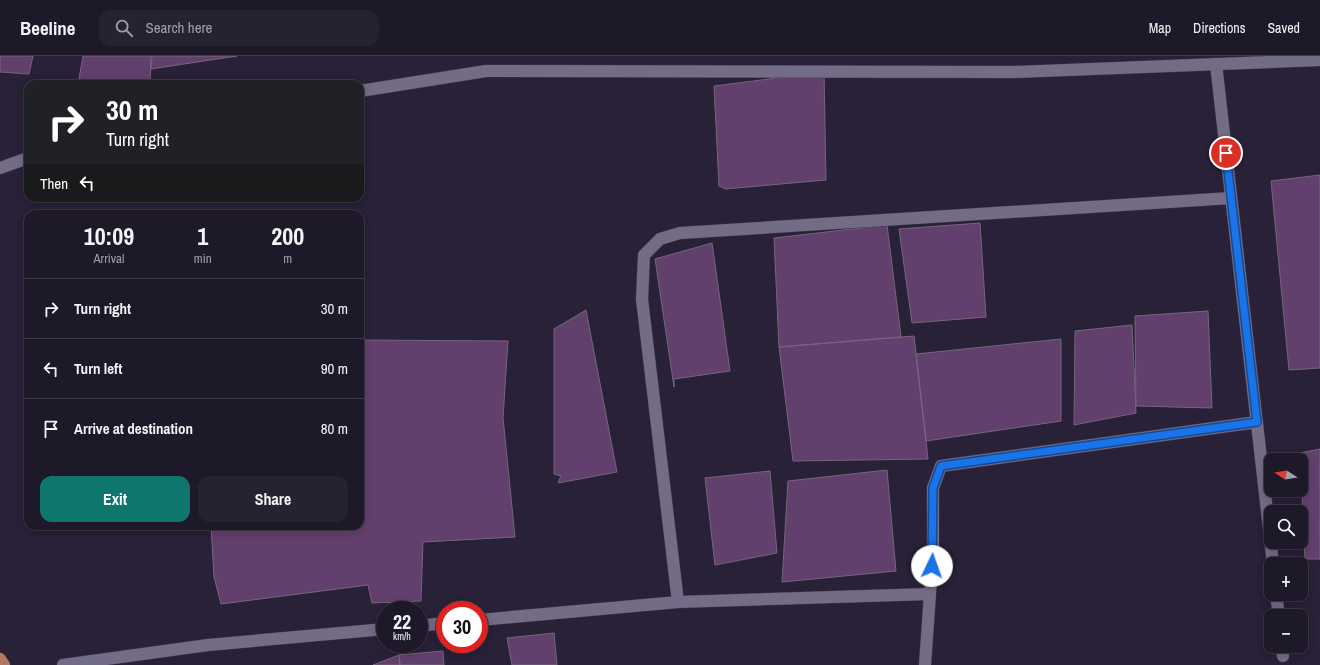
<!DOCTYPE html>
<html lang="en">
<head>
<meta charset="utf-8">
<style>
	body { margin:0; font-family:"Archivo Narrow",sans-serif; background:#262231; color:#f1f3f6; height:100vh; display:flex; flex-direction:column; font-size:15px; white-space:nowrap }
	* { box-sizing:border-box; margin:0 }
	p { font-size:13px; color:#a1a0a8 }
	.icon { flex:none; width:22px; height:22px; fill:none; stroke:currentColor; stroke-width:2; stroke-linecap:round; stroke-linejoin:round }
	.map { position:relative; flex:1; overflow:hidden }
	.side { position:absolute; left:24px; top:154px; width:340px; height:320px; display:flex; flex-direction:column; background:#1e1929; border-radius:12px; box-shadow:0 2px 10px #0003,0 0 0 1px #3c3846 }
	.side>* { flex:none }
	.banner { position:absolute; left:24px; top:24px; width:340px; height:122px; border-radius:12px; box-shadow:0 2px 10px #0003,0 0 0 1px #3c3846; background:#202124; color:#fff; overflow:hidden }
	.needle { width:26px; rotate:282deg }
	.buttons { position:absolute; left:1264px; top:397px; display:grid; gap:8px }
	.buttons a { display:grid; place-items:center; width:44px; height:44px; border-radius:8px; background:#1e1929; box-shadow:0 2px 10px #0003,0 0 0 1px #3c3846; font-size:20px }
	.speed { position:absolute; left:376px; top:545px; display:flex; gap:8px; font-size:20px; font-weight:700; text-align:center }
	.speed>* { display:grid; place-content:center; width:52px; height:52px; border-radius:50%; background:#1e1929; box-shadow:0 2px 10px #0003,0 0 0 1px #3c3846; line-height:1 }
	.speed small { font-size:10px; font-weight:400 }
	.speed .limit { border:6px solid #d22; background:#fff; color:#111 }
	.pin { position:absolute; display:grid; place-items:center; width:34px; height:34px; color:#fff; margin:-17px; border:2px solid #fff; border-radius:50%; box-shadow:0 1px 4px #0007 }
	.me { position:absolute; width:44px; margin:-22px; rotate:3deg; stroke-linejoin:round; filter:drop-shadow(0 0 3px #0008) }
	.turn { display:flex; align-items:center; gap:14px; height:84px; padding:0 16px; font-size:18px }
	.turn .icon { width:52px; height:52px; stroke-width:2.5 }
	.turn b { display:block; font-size:28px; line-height:34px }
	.then { display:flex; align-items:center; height:38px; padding:0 16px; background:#0003; gap:8px; font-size:15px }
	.eta { display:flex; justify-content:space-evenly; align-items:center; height:68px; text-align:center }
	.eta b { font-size:24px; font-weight:800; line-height:28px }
	.action { display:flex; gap:8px; margin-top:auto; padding:8px 16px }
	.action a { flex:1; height:46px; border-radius:12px; background:#0f766e; color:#fff; font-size:16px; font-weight:800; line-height:46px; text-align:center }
	.action a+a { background:#262231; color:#f1f3f6 }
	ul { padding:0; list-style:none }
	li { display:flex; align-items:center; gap:12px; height:60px; padding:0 16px; border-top:1px solid #3c3846 }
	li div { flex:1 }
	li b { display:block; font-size:15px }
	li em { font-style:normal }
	header { display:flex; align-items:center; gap:24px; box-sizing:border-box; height:56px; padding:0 20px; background:#1e1929; border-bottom:1px solid #3c3846 }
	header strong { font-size:19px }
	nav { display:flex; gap:22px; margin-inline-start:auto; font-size:14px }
	.search { width:280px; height:36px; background:#262231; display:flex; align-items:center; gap:10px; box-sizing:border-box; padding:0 14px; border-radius:12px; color:#a1a0a8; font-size:15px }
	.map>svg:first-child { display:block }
	.building { fill:#62406d; stroke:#76667c }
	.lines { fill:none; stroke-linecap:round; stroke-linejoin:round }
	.minor-casing { stroke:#413b4e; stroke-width:13 }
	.primary-casing { stroke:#413b4e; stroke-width:13 }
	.minor { stroke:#736c86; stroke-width:12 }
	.primary { stroke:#b47862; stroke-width:12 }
	.route-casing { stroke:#114b97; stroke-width:10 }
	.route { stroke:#1a73e8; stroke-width:7 }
</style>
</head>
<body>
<header>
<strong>Beeline</strong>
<div class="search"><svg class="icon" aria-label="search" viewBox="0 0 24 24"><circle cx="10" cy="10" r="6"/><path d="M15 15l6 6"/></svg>Search here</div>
<nav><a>Map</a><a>Directions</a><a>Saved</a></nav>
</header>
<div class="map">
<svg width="1320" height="609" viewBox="0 0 1320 609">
	<rect width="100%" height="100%" fill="#282137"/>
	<path class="building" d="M0,0H33L29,18L0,16Z
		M83,0H151L150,28H78Z
		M152,0H237L151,13Z
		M824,16L826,124L725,133L719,130L714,30Z
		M1320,119V312L1289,314L1271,125Z
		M980,167L986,261L912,267L899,173Z
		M887,169L901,281L779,291L774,182Z
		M712,187L730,315L674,323V331L655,203Z
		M586,254L617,416L558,427L561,420L554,418V273Z
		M1208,255L1212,352L1136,350L1135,260Z
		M1132,269L1136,357L1074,369L1075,275Z
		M914,280L928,403L793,405L779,291Z
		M1061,283V365L926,385L916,298Z
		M360,284L508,285L503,362L515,481L423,486L421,545L372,547L368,529L221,548L214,521L211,470H360Z
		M1320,393V503H1305L1300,397Z
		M887,414L896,515L782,526L788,425Z
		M770,415L777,497L715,509L705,422Z
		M554,577L557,609H512L507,582Z
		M443,595L444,609H400L399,599Z
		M399,599L400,609H373Z"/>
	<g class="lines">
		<defs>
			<path id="minor" d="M1216,8L1273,508
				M360,35L486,15L1013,16L1320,4
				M0,112L28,102
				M1276,538L1279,560
				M678,546L642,243L644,199L660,183L680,177L1231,142
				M479,564L678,546L930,538
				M419,570L445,567
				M1282,590L1283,600
				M63,609L208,589L385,573
				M925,609L933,495V432L941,410L1257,366"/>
			<path id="primary" d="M0,603L4,609"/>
		</defs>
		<use href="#minor" class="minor-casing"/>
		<use href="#primary" class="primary-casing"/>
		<use href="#minor" class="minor"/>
		<use href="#primary" class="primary"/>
	</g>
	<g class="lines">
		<defs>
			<path id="route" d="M932,510L933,432L941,410L1257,366L1226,97"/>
		</defs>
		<use href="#route" class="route-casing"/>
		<use href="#route" class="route"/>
	</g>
</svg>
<div class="buttons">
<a><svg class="needle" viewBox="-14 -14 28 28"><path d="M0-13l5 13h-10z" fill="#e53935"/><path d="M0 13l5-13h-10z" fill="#a1a0a8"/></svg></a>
<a><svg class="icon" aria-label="search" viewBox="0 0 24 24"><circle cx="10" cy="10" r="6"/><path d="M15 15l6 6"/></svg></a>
<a>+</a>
<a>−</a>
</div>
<div class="speed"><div>22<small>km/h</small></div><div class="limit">30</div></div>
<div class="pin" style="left:1226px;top:97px;background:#d93025"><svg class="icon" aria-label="arrive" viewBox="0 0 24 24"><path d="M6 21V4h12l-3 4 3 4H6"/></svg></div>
<svg class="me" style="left:932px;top:510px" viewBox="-20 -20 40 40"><circle r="19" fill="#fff"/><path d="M0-13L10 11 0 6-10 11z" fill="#1a73e8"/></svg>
<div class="banner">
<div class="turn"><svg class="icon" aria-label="right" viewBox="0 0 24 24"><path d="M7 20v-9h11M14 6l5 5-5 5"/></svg><div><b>30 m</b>Turn right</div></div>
<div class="then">Then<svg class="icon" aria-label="left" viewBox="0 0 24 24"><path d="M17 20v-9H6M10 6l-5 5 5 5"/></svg></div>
</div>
<section class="side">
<div class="eta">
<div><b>10:09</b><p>Arrival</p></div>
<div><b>1</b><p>min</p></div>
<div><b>200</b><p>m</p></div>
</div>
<ul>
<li><svg class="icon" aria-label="right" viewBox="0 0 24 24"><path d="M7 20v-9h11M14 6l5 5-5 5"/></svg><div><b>Turn right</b></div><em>30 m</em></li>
<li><svg class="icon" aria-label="left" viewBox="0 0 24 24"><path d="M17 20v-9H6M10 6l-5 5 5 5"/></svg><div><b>Turn left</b></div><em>90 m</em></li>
<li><svg class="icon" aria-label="arrive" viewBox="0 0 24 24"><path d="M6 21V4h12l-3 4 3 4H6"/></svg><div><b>Arrive at destination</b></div><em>80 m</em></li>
</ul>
<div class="action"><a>Exit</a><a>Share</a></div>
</section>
</div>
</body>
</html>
